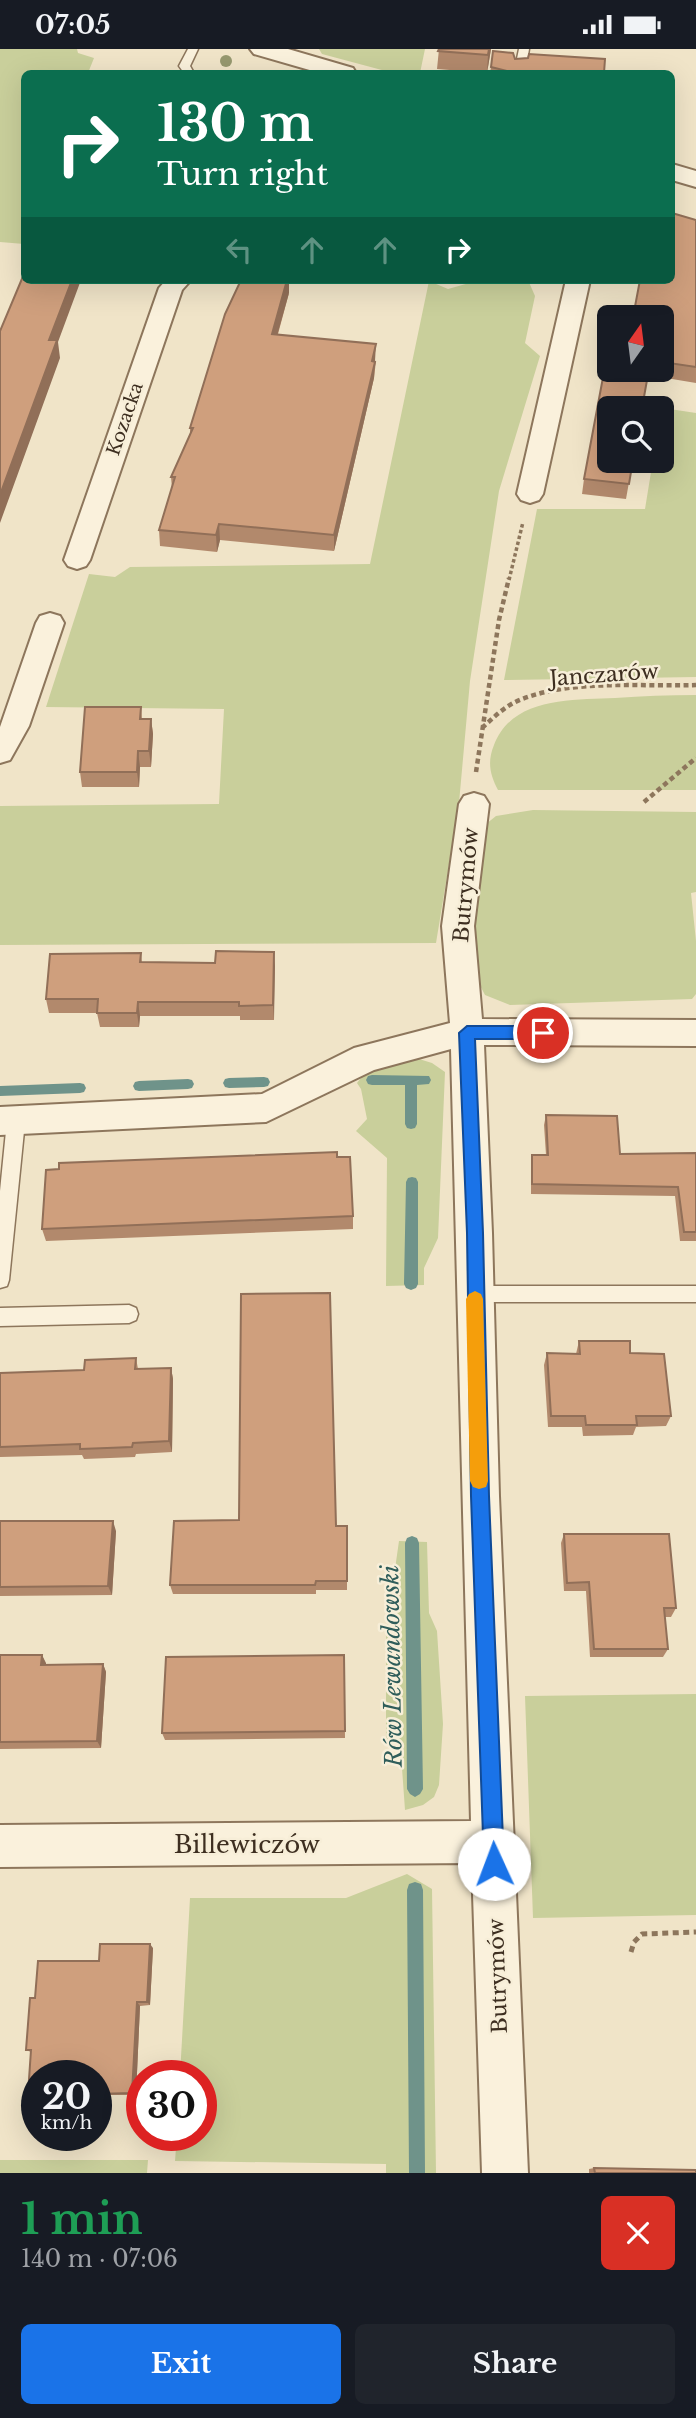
<!DOCTYPE html>
<html lang="en">
<head>
<meta charset="utf-8">
<style>
	body { margin:0; font-family:"Libre Baskerville",serif; background:#20242c; color:#f1f3f6; height:100vh; display:flex; flex-direction:column; font-size:26px; white-space:nowrap }
	* { box-sizing:border-box; margin:0 }
	p { font-size:23px; color:#9ea1a6 }
	.icon { flex:none; width:38px; height:38px; fill:none; stroke:currentColor; stroke-width:2; stroke-linecap:round; stroke-linejoin:round }
	.map { position:relative; height:2124px; overflow:hidden }
	.details { display:flex; flex-direction:column; background:#171b24; flex:1 }
	.details>* { flex:none }
	.banner { position:absolute; left:21px; top:21px; width:654px; height:214px; border-radius:10px; box-shadow:0 7px 28px #0002; background:#0b6e4f; color:#fff; overflow:hidden }
	.needle { width:46px; rotate:14deg }
	.fabs { position:absolute; left:597px; top:256px; display:grid; gap:14px }
	.fabs a { display:grid; place-items:center; width:77px; height:77px; border-radius:10px; background:#171b24; box-shadow:0 7px 28px #0002; font-size:35px }
	.speed { position:absolute; left:21px; top:2011px; display:flex; gap:14px; font-size:35px; font-weight:700; text-align:center }
	.speed>* { display:grid; place-content:center; width:91px; height:91px; border-radius:50%; background:#171b24; box-shadow:0 7px 28px #0002; line-height:1 }
	.speed small { font-size:18px; font-weight:400 }
	.speed .limit { border:10px solid #d22; background:#fff; color:#111 }
	.pin { position:absolute; display:grid; place-items:center; width:60px; height:60px; color:#fff; margin:-30px; border:4px solid #fff; border-radius:50%; box-shadow:0 2px 7px #0007 }
	.me { position:absolute; width:77px; margin:-38px; rotate:358deg; stroke-linejoin:round; filter:drop-shadow(0 0 5px #0008) }
	.turn { display:flex; align-items:center; gap:24px; height:147px; padding:0 21px; font-size:32px }
	.turn .icon { width:91px; height:91px; stroke-width:2.5 }
	.turn b { display:block; font-size:49px; line-height:60px }
	.lanes { display:flex; align-items:center; height:66px; padding:0 21px; background:#0003; justify-content:center; gap:35px; direction:ltr }
	.lanes .off { opacity:.35 }
	.round { display:grid; place-items:center; flex:none; width:74px; height:74px; border-radius:10px; background:#20242c }
	.summary { display:flex; align-items:center; justify-content:space-between; height:119px; padding:0 21px }
	h1 { font-size:42px; font-weight:700; line-height:52px; color:#1e9e55 }
	.button { display:flex; gap:14px; margin-top:auto; padding:14px 21px }
	.button a { flex:1; height:80px; border-radius:10px; background:#1a73e8; color:#fff; font-size:28px; font-weight:700; line-height:80px; text-align:center }
	.button a+a { background:#20242c; color:#f1f3f6 }
	.status { display:flex; justify-content:space-between; align-items:center; height:49px; padding:0 35px; background:#171b24; direction:ltr }
	.status svg { height:19px; fill:currentColor }
	.map>svg:first-child { display:block }
	.green { fill:#c9cf9b }
	.lines { fill:none; stroke-linecap:round; stroke-linejoin:round }
	.stream { fill:#6f938a; fill-rule:evenodd }
	.service-casing { stroke:#8d765c; stroke-width:3 }
	.minor-casing { stroke:#8d765c; stroke-width:4 }
	.tertiary-casing { stroke:#8d765c; stroke-width:4 }
	.path-far2 { stroke:#8d765c; stroke-width:3.5; stroke-dasharray:3.5 2.5; stroke-linecap:butt }
	.path-far1 { stroke:#8d765c; stroke-width:4.5; stroke-dasharray:5 3.5; stroke-linecap:butt }
	.path { stroke:#8d765c; stroke-width:5; stroke-dasharray:6 4.5; stroke-linecap:butt }
	.service { fill:#faf1dc; fill-rule:evenodd }
	.minor { fill:#faf1dc; fill-rule:evenodd }
	.tertiary { fill:#faf1dc; fill-rule:evenodd }
	.tree { fill:#96986f }
	.wall { fill:#b2896c }
	.shaded-wall { fill:#916f58 }
	.building { fill:#cf9f7d; stroke:#916f58; stroke-width:2 }
	.route { fill:#1a73e8; stroke:#114b97; stroke-width:2 }
	.slow { fill:#f59e0b }
	.labels { text-anchor:middle; dominant-baseline:central; stroke-width:5; stroke-linejoin:round; paint-order:stroke }
	.far-street-label { font-size:18px; fill:#3d2e20; stroke:#f7eed8 }
	.street-label { font-size:21px; fill:#3d2e20; stroke:#f7eed8 }
	.water-label { font-size:23px; font-style:italic; fill:#2f5d5a; stroke:#f7eed8 }
	.near-street-label { font-size:24px; fill:#3d2e20; stroke:#f7eed8 }
</style>
</head>
<body>
<div class="status"><b>07:05</b><svg viewBox="0 0 49 12"><path d="M0 12V9h3v3zM5 12V6h3v6zM10 12V3h3v9zM15 12V0h3v12zM26 1h20v11H26zM47 4h2v5h-2z"/></svg></div>
<div class="map">
<svg width="696" height="2124" viewBox="0 0 696 2124">
	<rect width="100%" height="100%" fill="#f0e4c8"/>
	<path class="green" d="M0,0H77L78,4L94,9L88,24H24V195L0,193Z
		M319,0H425L420,24H393L322,5Z
		M480,231H528L535,247L525,294L540,307L499,442L470,632L459,754L436,894L0,896V757L219,755L224,660L46,658L89,525L115,528L130,518L370,515L429,232L448,240Z
		M663,359L696,364V628L504,631L537,460H645L653,411H662Z
		M696,646V741H498C490,726 487,713 494,696C512,648 572,651 615,649C642,647 669,646 696,646Z
		M533,761L696,763V843L691,844L696,892V945L692,950L510,956L485,946L470,917L481,779L496,767Z
		M419,1010L432,1014L445,1023L438,1189L424,1219V1236L386,1237L387,1109L356,1082L367,1070L361,1040L357,1034C370,1016 398,1015 419,1010Z
		M399,1492L427,1493L429,1564L437,1582L443,1675L439,1736L434,1748L423,1756L405,1761L400,1691L386,1695V1583Z
		M696,1645V1866L533,1869L525,1647Z
		M407,1825L432,1840L436,2124H386V2115L175,2112L177,2086H201V2026H180L190,1849H346Z
		M0,2111H148L147,2124H0Z"/>
	<g class="lines">
		<path class="stream" d="M372,1026L429,1027L431,1031L429,1035L417,1036V1075L415,1079L411,1080L407,1079L405,1075V1036H372L368,1035L366,1031L368,1027Z
			M264,1028L268,1029L270,1033L268,1037L264,1038L229,1039L225,1038L223,1034L225,1030L229,1029Z
			M188,1030L192,1031L194,1035L192,1039L188,1040L139,1042L135,1041L133,1037L135,1033L139,1032Z
			M80,1034L84,1035L86,1039L84,1043L80,1044L0,1047V1037Z
			M412,1128L416,1129L418,1133V1235L416,1239L411,1241L406,1239L404,1235L406,1133L408,1129Z
			M412,1487L417,1489L419,1494L423,1740L420,1745L415,1748L410,1745L407,1740L405,1494L407,1489Z
			M415,1833L421,1835L423,1841L425,2124H409L407,1841L409,1835Z"/>
		<defs>
			<path id="service" d="M188,0H198L190,17L194,24H184L179,17Z
				M519,0H529L525,24H514Z
				M16,1065L22,1067L25,1072L9,1231L7,1237L0,1239V1142L7,1072L10,1067Z
				M475,1237H696V1253H475L468,1251L466,1245L468,1239Z
				M129,1256L136,1259L138,1265L136,1271L129,1274L0,1277V1259Z"/>
			<path id="minor" d="M166,231H191L182,241L90,511L86,517L77,520L68,517L64,511L159,239Z
				M566,231H590L543,445L539,451L530,454L521,451L517,445Z
				M50,564L60,567L64,574L29,677L10,711L0,714V678L36,574L40,567Z
				M474,744L484,747L489,755L474,877L482,970L696,971V997L484,996L492,1184L499,1447L528,2124H482L472,1814L0,1818V1776L471,1772L451,1000L374,1021L266,1073L0,1086V1058L262,1045L354,999L450,974L442,877L459,755L464,747Z"/>
			<path id="tertiary" d="M250,0H288L353,19L356,24H320L254,5Z
				M672,115L696,122V138L672,131Z"/>
		</defs>
		<use href="#service" class="service-casing"/>
		<use href="#minor" class="minor-casing"/>
		<use href="#tertiary" class="tertiary-casing"/>
		<path class="path-far2" d="M509,531L523,473"/>
		<path class="path-far1" d="M482,679C494,668 506,656 522,650C575,630 640,638 696,636
			M476,723L499,571L509,529
			M644,753L696,709"/>
		<path class="path" d="M631,1903L634,1893L642,1885L696,1883"/>
		<use href="#service" class="service"/>
		<use href="#minor" class="minor"/>
		<use href="#tertiary" class="tertiary"/>
	</g>
	<circle class="tree" cx="226" cy="12" r="6"/>
	<path class="wall" d="M439,0H491L487,24L437,20Z
		M515,10L604,24H490L491,18Z
		M696,171V334L648,326L626,450L582,445L584,430L609,320H662V268Z
		M289,244L278,285L376,312L374,329L334,502L220,491L217,503L160,497L159,481L172,439L171,428L190,385V379Z
		M141,658L142,670H151L153,685L151,718H140L139,738H82L80,723Z
		M274,903V971H240V967H140L139,978H100L97,964H49L46,950L141,904L142,913L215,914Z
		M546,1066L620,1105L696,1104V1192H680L675,1147L531,1145V1116L532,1106H546L544,1076Z
		M337,1108L353,1167V1180L46,1192L42,1180Z
		M579,1292L630,1304L671,1367L666,1377L636,1378L633,1386L583,1387L582,1378H548L544,1316L547,1304L576,1305Z
		M136,1309L138,1320L171,1319L173,1330L172,1403L136,1405L135,1408L110,1409L84,1410L82,1406L0,1408V1324L84,1321Z
		M0,1472L116,1482L112,1546L0,1547Z
		M336,1477H347V1541H316V1545H173L170,1536Z
		M564,1485L676,1559L671,1568H665L668,1600L663,1608H590L586,1542H564L561,1494Z
		M0,1606H42L46,1616L103,1615L106,1623L101,1699L0,1700Z
		M344,1606L345,1689L165,1691L162,1684Z
		M153,1899L150,1956L140,1957L136,2046H96V2026H37V2047L28,2045L31,2003L26,2001L35,1949L99,1912Z
		M594,2119L696,2124H589V2120Z"/>
	<path class="shaded-wall" d="M489,0H491L487,24L488,6Z
		M72,231H81L58,293L60,309L0,474V446L49,291Z
		M287,231H289V244L273,301L272,285Z
		M376,295L374,329L334,502V486Z
		M219,475L220,491L217,503L216,486Z
		M151,670L153,685L151,718L149,702Z
		M138,702L140,718L139,738L137,723Z
		M274,903L275,917L274,971L273,956Z
		M138,953L140,967L139,978L137,964Z
		M171,1319L173,1330L172,1403L169,1392Z
		M113,1472L116,1482L112,1546L108,1537Z
		M42,1606L46,1614V1624L41,1616Z
		M103,1615L106,1623L101,1699L97,1692Z
		M150,1895L153,1899L150,1956L147,1953Z
		M137,1953L140,1957L136,2046L132,2044Z"/>
	<path class="building" d="M439,0H489L488,6L438,2Z
		M493,2L513,4L515,10L528,9L529,5L605,10L604,24H515L491,18Z
		M672,164L696,171V318L662,313V268H633L640,231H672Z
		M24,225V231H72L49,291H57L0,446V282Z
		M241,231H287L272,285L376,295L372,312L375,313L334,486L219,475L216,486L159,481L175,428H171L193,379H190L225,265Z
		M607,307H609V320H649L642,359H609V411H633L629,435L584,430Z
		M85,658H141L140,670H151L149,702H138L137,723H80Z
		M216,902L274,903L273,956L239,957V953H138L137,964H97L98,950H46L50,905L141,904L140,913L215,914Z
		M546,1066L617,1067L620,1105L696,1104V1183H684L678,1138L532,1135V1106H548Z
		M337,1103V1108H350L353,1167L42,1180L46,1121L59,1120V1114Z
		M330,1244L336,1477H347V1532H316L315,1536H170L174,1472L239,1471L241,1245Z
		M579,1292H630V1304L664,1305L671,1367H636L637,1376H586L585,1367H551L547,1304L580,1305Z
		M136,1309L135,1320L171,1319L169,1392L133,1394L132,1398L107,1399L80,1400V1395L0,1398V1324L84,1321L85,1311Z
		M0,1472H113L108,1537L0,1538Z
		M564,1485H669L676,1559H664L668,1600H594L589,1533L567,1534Z
		M0,1606H42L41,1616L103,1615L97,1692L0,1693Z
		M344,1606L345,1682L162,1684L166,1608Z
		M100,1895H150L147,1953H137L132,2044L96,2045V2026H37V2045H28L31,2001H26L30,1949H35L38,1912H99Z
		M594,2119L696,2121V2124H595Z"/>
	<path class="route" d="M467,977H543L551,984L543,990H475L483,1184L489,1447L504,1815L501,1822L494,1825L487,1822L484,1815L471,1447L467,1184L459,984Z"/>
	<path class="slow" d="M475,1242L481,1245L483,1250L488,1432L486,1438L479,1440L473,1438L470,1432L466,1250L469,1245Z"/>
	<g class="labels">
		<g class="far-street-label">
			<text transform="translate(125 370) rotate(-71)">Kozacka</text>
		</g>
		<g class="street-label">
			<text transform="translate(604 626) rotate(-4)">Janczarów</text>
			<text transform="translate(466 836) rotate(-85)">Butrymów</text>
			<text transform="translate(498 1927) rotate(-92)">Butrymów</text>
		</g>
		<g class="water-label">
			<text transform="translate(392 1617) rotate(-91)">Rów Lewandowski</text>
		</g>
		<g class="near-street-label">
			<text x="247" y="1795">Billewiczów</text>
		</g>
	</g>
</svg>
<div class="fabs">
<a><svg class="needle" viewBox="-14 -14 28 28"><path d="M0-13l5 13h-10z" fill="#e53935"/><path d="M0 13l5-13h-10z" fill="#9ea1a6"/></svg></a>
<a><svg class="icon" aria-label="search" viewBox="0 0 24 24"><circle cx="10" cy="10" r="6"/><path d="M15 15l6 6"/></svg></a>
</div>
<div class="speed"><div>20<small>km/h</small></div><div class="limit">30</div></div>
<div class="pin" style="left:543px;top:984px;background:#d93025"><svg class="icon" aria-label="arrive" viewBox="0 0 24 24"><path d="M6 21V4h12l-3 4 3 4H6"/></svg></div>
<svg class="me" style="left:494px;top:1815px" viewBox="-20 -20 40 40"><circle r="19" fill="#fff"/><path d="M0-13L10 11 0 6-10 11z" fill="#1a73e8"/></svg>
<div class="banner">
<div class="turn"><svg class="icon" aria-label="right" viewBox="0 0 24 24"><path d="M7 20v-9h11M14 6l5 5-5 5"/></svg><div><b>130 m</b>Turn right</div></div>
<div class="lanes"><svg class="icon off" aria-label="left" viewBox="0 0 24 24"><path d="M17 20v-9H6M10 6l-5 5 5 5"/></svg><svg class="icon off" aria-label="ahead" viewBox="0 0 24 24"><path d="M12 20V5M6 11l6-6 6 6"/></svg><svg class="icon off" aria-label="ahead" viewBox="0 0 24 24"><path d="M12 20V5M6 11l6-6 6 6"/></svg><svg class="icon" aria-label="right" viewBox="0 0 24 24"><path d="M7 20v-9h11M14 6l5 5-5 5"/></svg></div>
</div>
</div>
<section class="details">
<div class="summary"><div><h1>1 min</h1><p>140 m · 07:06</p></div><a class="round" style="background:#d93025;color:#fff"><svg class="icon" aria-label="close" viewBox="0 0 24 24"><path d="M6 6l12 12M18 6L6 18"/></svg></a></div>
<div class="button"><a>Exit</a><a>Share</a></div>
</section>
</body>
</html>
